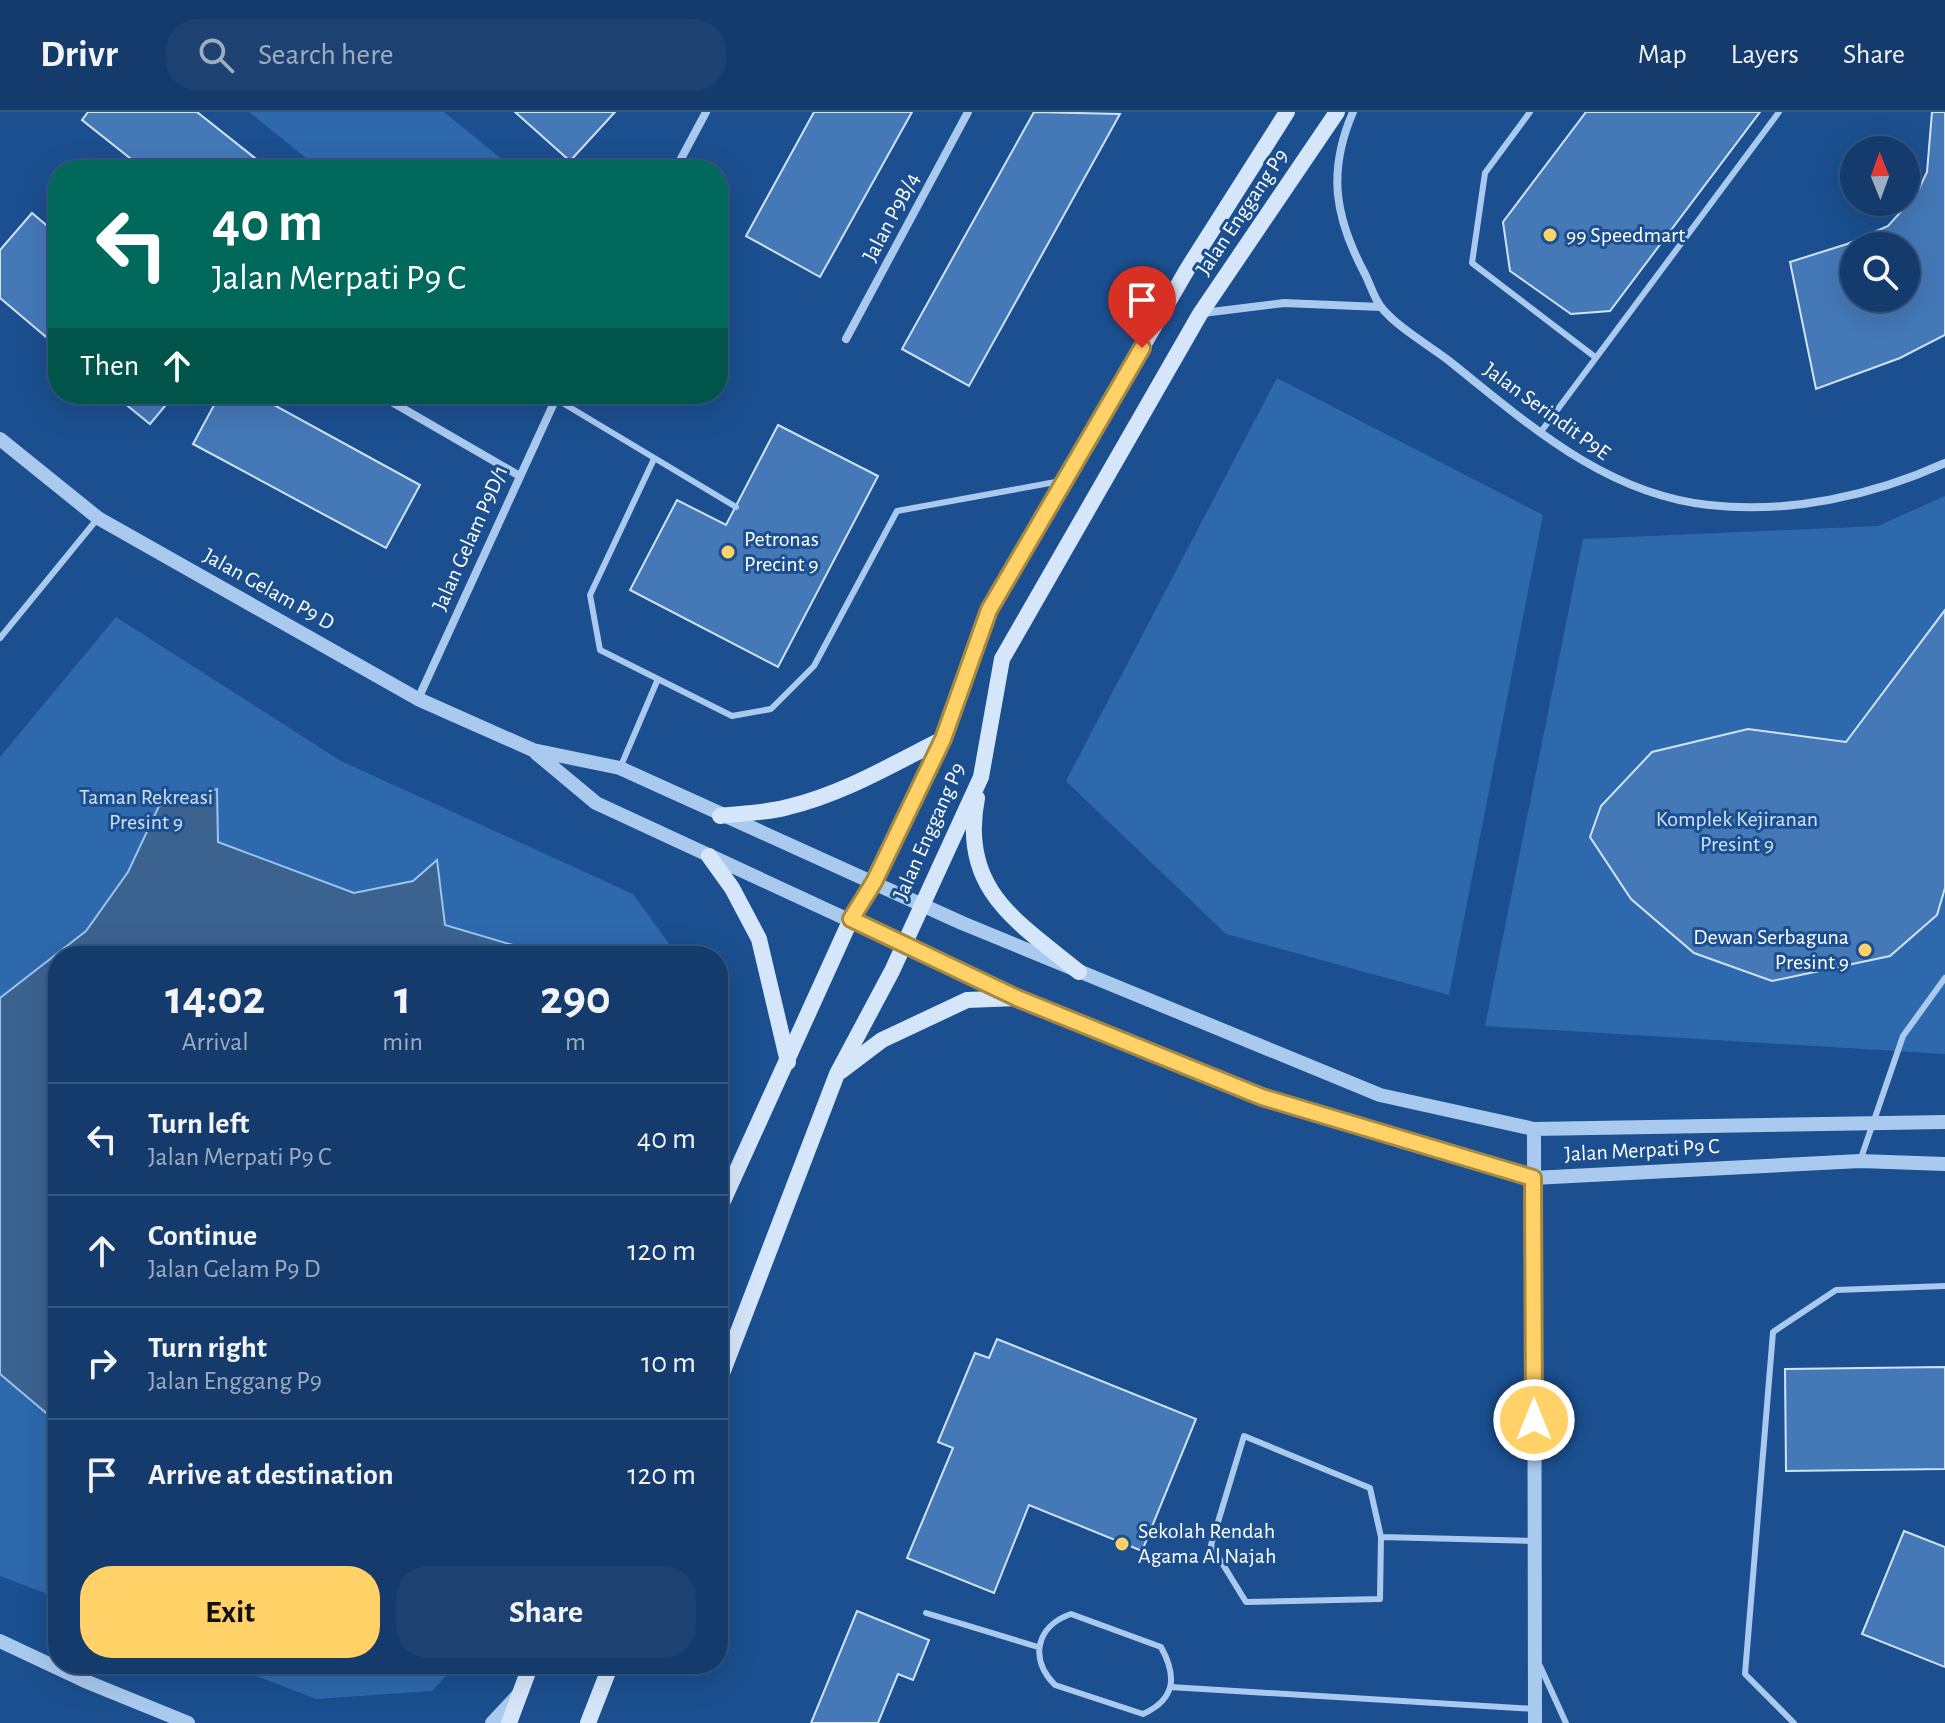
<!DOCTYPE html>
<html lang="en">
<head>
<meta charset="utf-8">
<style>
	body { margin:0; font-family:"Alegreya Sans",sans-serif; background:#1d4271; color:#f1f3f6; height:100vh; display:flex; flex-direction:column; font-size:30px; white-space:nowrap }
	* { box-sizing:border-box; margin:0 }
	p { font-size:26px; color:#9dadc1 }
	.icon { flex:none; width:44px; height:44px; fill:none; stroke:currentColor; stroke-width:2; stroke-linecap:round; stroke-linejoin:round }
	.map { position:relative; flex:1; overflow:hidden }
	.details { position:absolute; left:48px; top:834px; width:680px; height:728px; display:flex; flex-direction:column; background:#143b6b; border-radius:32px; box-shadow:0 8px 32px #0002,0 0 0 2px #33557e }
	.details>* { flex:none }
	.hud { position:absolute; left:48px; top:48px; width:680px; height:244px; border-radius:32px; box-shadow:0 8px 32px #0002,0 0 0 2px #33557e; background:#00695c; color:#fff; overflow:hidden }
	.needle { width:52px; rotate:359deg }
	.buttons { position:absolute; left:1840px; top:24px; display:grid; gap:16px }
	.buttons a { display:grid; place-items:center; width:80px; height:80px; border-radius:50%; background:#143b6b; box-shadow:0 8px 32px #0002,0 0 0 2px #33557e; font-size:40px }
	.pin { position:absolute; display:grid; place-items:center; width:68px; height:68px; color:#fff; margin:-82px -34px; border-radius:50% 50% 50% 0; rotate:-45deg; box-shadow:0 0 8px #0007 }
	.pin .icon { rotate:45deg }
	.me { position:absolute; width:88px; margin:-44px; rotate:0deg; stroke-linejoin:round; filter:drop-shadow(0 0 6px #0008) }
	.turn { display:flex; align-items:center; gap:28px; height:168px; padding:0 32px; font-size:36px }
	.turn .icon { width:104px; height:104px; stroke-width:2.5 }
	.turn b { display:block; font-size:56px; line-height:68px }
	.then { display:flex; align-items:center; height:76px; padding:0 32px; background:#0003; gap:16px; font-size:30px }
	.eta { display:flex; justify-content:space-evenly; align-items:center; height:136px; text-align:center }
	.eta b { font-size:48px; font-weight:700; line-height:56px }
	.button { display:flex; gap:16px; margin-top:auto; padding:16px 32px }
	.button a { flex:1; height:92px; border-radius:32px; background:#ffd166; color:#111; font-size:32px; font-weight:700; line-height:92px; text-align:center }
	.button a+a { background:#1d4271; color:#f1f3f6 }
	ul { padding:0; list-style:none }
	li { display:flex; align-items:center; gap:24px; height:112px; padding:0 32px; border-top:2px solid #33557e }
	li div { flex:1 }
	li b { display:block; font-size:30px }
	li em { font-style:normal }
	header { display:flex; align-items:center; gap:48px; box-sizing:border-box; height:112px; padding:0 40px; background:#143b6b; border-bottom:2px solid #33557e }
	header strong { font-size:38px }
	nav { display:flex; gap:44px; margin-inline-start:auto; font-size:28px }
	.search { width:560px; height:72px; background:#1d4271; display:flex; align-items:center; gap:20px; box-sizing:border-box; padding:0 28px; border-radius:32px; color:#9dadc1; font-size:30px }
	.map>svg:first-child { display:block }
	.green { fill:#2e69ad }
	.water { fill:#3c6290; stroke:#9cc4f0; stroke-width:2 }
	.building { fill:#4478b7; stroke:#cfe3fa; stroke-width:2; fill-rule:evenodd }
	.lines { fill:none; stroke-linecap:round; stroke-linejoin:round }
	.service { stroke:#a9c9ee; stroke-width:6 }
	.minor { stroke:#a9c9ee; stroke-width:8 }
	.tertiary { stroke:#a9c9ee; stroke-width:14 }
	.secondary { stroke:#d6e6fa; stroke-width:16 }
	.route-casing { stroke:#a68842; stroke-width:20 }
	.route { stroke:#ffd166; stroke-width:14 }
	.poi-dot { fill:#ffd166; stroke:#1b4f8f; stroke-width:3 }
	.labels { text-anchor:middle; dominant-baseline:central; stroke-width:6; stroke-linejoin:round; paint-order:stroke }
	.street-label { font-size:22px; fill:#fff; stroke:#1b4f8f }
	.poi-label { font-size:22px; fill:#fff; stroke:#1b4f8f; text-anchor:start }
	.park-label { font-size:22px; fill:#cfe3fa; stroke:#1b4f8f }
</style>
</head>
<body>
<header>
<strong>Drivr</strong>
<div class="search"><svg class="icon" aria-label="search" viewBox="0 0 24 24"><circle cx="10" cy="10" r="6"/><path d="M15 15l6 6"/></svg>Search here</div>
<nav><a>Map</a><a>Layers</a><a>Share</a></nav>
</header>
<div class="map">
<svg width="1945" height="1611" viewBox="0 0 1945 1611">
	<rect width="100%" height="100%" fill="#1b4f8f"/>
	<path class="green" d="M249,0H444L515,58H321Z
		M1277,266L1543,403L1449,883L1226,822L1066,669Z
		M1945,384V942L1485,914L1583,427L1878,414Z
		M116,505L341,649L633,782L678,844H58V1486L0,1464V645Z
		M226,1552H457L432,1579L316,1587Z"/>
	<path class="water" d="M217,677L218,730L354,781L413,769L437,748L445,813L550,844H58V1311L0,1262V886L86,819L128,760L159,694Z"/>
	<path class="building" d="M88,0H197L270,58H145L82,8Z
		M515,0H615L570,49Z
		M814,0H912L820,165L746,124Z
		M1034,0L1120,2L969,274L902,237Z
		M1586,0H1760L1610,199L1571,202L1510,159L1503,110Z
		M1932,0H1945V223L1900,246L1816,277L1790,150L1847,132L1888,114L1916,83L1927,60ZM1854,134H1906V186H1854Z
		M32,101L58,123V235L0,186V138Z
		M113,282H175L150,312Z
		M220,282H254L420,373L386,436L193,332Z
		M778,313L878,364L778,555L630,478L677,388L726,413Z
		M1945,498V776L1937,803L1890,844L1772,869L1694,841L1631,787L1590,725L1601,694L1652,640L1748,617L1846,630Z
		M997,1227L1196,1307L1142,1439L1029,1393L994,1481L907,1446L953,1336L938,1330L975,1241L989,1246Z
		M1945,1255V1357L1786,1359L1785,1257Z
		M1904,1419L1945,1435V1555L1862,1522Z
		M857,1499L929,1528L913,1568L898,1562L878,1611H811Z"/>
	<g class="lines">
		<path class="service" d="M1530,0L1485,61L1472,151L1595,245
			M556,287L736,395
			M1540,321L1779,0
			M654,347L590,483L600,538L732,604L771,597L814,554L897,399L1061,369
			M0,526L98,406
			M620,656L658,567
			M1860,1049L1903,924L1945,866
			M1244,1324L1370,1376L1381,1425L1380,1487L1246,1490L1211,1433Z
			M1381,1425L1535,1429
			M926,1501L1038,1535
			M1071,1502L1161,1535C1177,1564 1176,1587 1143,1602L1055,1573C1029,1547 1036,1514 1071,1502Z
			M1540,1554L1566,1611
			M1170,1575L1535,1597
			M1794,1611L1745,1562L1773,1220L1836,1178L1945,1174"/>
		<path class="minor" d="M1353,0C1327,60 1335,106 1365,162C1370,172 1374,186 1381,195C1397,215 1427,232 1448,248C1526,310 1604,382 1709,393C1789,402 1872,384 1945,351
			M675,58L706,0
			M1203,201L1284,191L1381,195
			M846,227L968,0
			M378,282L518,363
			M418,587L558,282"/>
		<path class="tertiary" d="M0,327L98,406L418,587L533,638L620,656L962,811L1380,983L1534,1017L1945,1010
			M536,641L596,691L1017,886L1262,985L1533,1066L1860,1049L1945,1052
			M1534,1017L1535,1611
			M0,1529L85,1569L188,1611
			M492,1611L519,1582"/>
		<path class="secondary" d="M977,686C959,778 1018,810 1079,860
			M720,704C742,701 767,701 788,695C843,682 893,652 943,627
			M709,744L732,776L759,827L788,950
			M841,959L882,928L967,888L1017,886
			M718,1100L851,807L874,770L943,627L989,498L1188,156L1287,0
			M718,1272L837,962L892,859L981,665L1002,547L1200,202L1337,0
			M509,1611L531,1552
			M588,1611L611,1552"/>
	</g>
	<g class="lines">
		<defs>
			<path id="route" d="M1142,236L989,498L943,627L874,770L851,807L1017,886L1262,985L1533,1066L1534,1308"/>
		</defs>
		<use href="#route" class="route-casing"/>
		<use href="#route" class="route"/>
	</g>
	<g class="poi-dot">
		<circle cx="1550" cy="123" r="8"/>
		<circle cx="728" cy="440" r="8"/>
		<circle cx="1865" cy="838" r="8"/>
		<circle cx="1122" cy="1432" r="8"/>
	</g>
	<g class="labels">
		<g class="street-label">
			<text transform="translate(1242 100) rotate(-56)">Jalan Enggang P9</text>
			<text transform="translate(891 105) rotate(-62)">Jalan P9B/4</text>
			<text transform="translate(1547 299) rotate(36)">Jalan Serindit P9E</text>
			<text transform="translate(470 426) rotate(-66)">Jalan Gelam P9D/1</text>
			<text transform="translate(269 477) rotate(29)">Jalan Gelam P9 D</text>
			<text transform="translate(929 719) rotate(-66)">Jalan Enggang P9</text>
			<text transform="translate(1642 1038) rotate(-3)">Jalan Merpati P9 C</text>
		</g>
		<g class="poi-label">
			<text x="1566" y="123">99 Speedmart</text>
			<text x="744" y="427">Petronas<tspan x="744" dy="25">Precint 9</tspan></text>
			<text x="1849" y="825" text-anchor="end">Dewan Serbaguna<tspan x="1849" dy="25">Presint 9</tspan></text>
			<text x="1138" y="1419">Sekolah Rendah<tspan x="1138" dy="25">Agama Al Najah</tspan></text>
		</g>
		<g class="park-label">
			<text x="146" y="685">Taman Rekreasi<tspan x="146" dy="25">Presint 9</tspan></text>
			<text x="1737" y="707">Komplek Kejiranan<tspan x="1737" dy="25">Presint 9</tspan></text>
		</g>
	</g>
</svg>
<div class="buttons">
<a><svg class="needle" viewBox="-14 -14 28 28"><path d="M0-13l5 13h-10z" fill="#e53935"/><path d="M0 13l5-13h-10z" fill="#9dadc1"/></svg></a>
<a><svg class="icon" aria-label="search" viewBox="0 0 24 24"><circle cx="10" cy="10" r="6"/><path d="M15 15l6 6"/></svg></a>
</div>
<div class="pin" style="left:1142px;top:236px;background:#d93025"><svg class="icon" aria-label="arrive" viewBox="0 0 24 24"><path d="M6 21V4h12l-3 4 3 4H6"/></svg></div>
<svg class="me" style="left:1534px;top:1308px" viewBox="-20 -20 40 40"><circle r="17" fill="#ffd166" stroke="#fff" stroke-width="3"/><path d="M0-11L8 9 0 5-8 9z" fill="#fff"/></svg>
<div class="hud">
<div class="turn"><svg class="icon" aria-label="left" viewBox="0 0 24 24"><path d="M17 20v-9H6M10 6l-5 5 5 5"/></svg><div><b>40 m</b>Jalan Merpati P9 C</div></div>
<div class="then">Then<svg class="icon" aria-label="ahead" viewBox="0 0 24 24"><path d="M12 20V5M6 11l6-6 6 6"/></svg></div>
</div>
<section class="details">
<div class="eta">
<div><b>14:02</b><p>Arrival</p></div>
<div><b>1</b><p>min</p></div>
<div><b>290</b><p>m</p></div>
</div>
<ul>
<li><svg class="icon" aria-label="left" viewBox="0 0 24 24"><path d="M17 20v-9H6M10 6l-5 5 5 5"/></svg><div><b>Turn left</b><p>Jalan Merpati P9 C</p></div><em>40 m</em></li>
<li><svg class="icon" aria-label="ahead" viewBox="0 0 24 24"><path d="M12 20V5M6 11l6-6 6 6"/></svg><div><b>Continue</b><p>Jalan Gelam P9 D</p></div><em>120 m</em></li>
<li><svg class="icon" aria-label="right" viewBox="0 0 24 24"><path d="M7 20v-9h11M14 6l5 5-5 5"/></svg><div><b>Turn right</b><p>Jalan Enggang P9</p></div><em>10 m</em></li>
<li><svg class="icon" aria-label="arrive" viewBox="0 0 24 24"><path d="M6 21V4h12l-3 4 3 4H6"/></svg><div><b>Arrive at destination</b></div><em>120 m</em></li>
</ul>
<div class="button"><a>Exit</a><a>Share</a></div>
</section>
</div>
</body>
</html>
